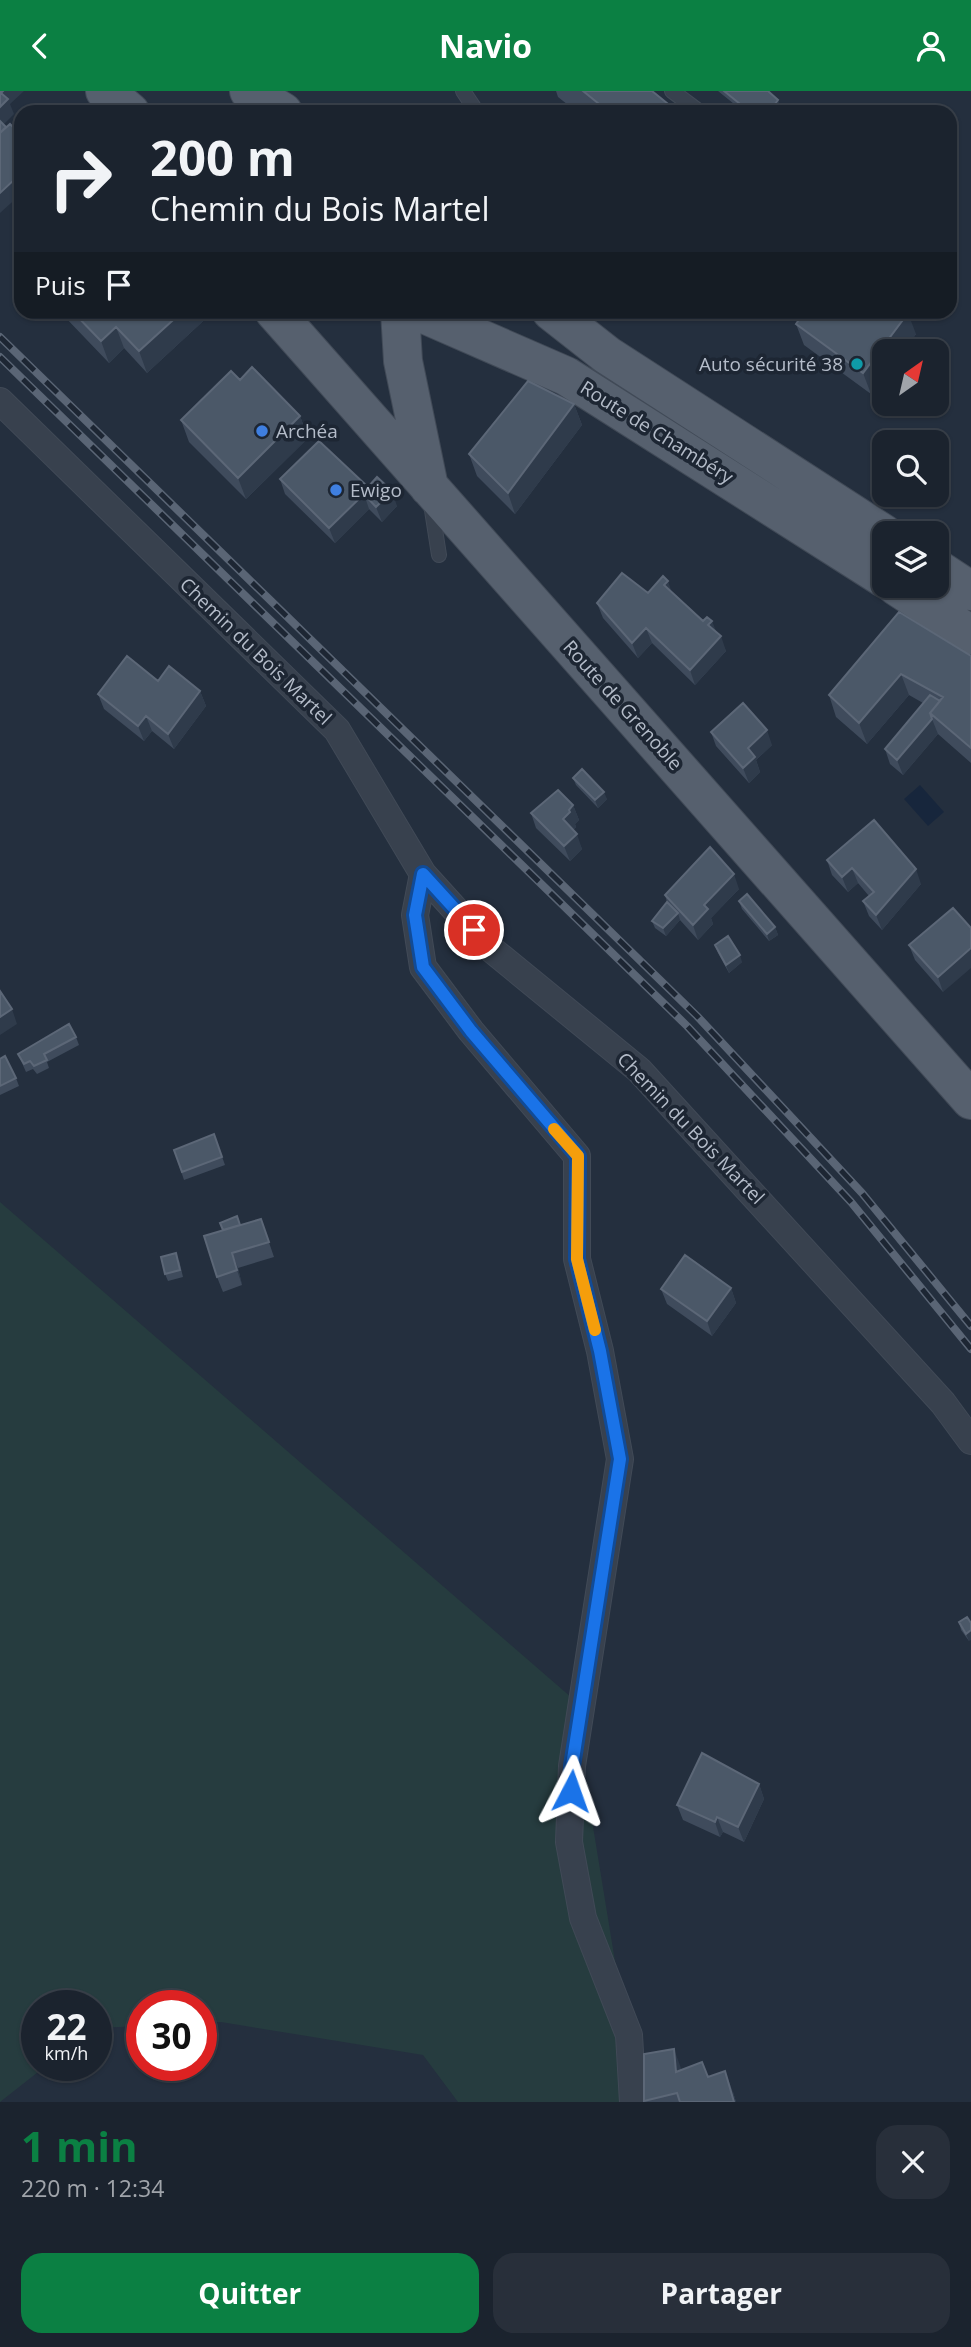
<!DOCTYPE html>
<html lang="fr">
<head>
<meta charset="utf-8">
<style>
	body { margin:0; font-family:"Open Sans",sans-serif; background:#282f3a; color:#f1f3f6; height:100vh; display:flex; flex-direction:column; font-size:26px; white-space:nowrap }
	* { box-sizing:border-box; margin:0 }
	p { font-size:23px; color:#a0a4aa }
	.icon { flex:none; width:38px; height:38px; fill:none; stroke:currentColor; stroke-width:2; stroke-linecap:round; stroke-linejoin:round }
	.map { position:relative; height:2011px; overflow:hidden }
	.details { display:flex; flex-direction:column; background:#1b232e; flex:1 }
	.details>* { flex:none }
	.banner { position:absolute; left:14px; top:14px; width:943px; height:214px; border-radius:21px; box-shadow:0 2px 5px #0004,0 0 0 2px #39404a; background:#1b232e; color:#f1f3f6; overflow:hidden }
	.needle { width:46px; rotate:34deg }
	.fabs { position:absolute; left:872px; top:248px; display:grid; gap:14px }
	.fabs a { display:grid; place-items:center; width:77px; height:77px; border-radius:14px; background:#1b232e; box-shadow:0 2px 5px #0004,0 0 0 2px #39404a; font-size:35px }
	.speed { position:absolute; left:21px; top:1899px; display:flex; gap:14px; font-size:35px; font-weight:700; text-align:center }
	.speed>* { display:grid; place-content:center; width:91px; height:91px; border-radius:50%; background:#1b232e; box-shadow:0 2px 5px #0004,0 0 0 2px #39404a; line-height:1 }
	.speed small { font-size:18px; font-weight:400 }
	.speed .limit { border:10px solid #d22; background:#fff; color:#111 }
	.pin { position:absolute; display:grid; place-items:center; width:60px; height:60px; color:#fff; margin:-30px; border:4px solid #fff; border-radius:50%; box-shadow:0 2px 7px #0007 }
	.me { position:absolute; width:77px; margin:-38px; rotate:4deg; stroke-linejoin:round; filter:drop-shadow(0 0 5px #0008) }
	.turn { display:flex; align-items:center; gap:24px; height:147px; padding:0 21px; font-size:32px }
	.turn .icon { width:91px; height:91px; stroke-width:2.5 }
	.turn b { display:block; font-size:49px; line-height:60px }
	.then { display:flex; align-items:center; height:66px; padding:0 21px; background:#0003; gap:14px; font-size:26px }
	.round { display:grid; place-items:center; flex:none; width:74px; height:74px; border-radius:21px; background:#282f3a }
	.headline { display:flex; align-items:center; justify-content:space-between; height:119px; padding:0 21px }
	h1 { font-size:42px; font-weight:700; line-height:52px; color:#0b8043 }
	.cta { display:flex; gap:14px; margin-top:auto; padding:14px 21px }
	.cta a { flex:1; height:80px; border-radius:21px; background:#0b8043; color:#fff; font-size:28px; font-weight:700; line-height:80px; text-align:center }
	.cta a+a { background:#282f3a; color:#f1f3f6 }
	header { display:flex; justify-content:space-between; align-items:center; height:91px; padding:0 21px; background:#0b8043; color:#fff; font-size:32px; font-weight:700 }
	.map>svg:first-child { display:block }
	.green { fill:#263c3f }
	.water { fill:#17263c }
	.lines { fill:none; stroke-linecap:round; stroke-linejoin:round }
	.lane-casing { stroke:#414a57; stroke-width:16 }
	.street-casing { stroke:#414a57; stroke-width:28 }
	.primary-casing { stroke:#414a57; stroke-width:40 }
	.lane { stroke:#38414e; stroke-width:14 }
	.street { stroke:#38414e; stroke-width:26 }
	.primary { stroke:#56606e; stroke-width:38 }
	.rail-casing { stroke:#5a6575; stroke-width:8 }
	.rail { stroke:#1d2633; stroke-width:5; stroke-dasharray:16; stroke-linecap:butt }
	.wall { fill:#3f4b5c }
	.shaded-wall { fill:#2f3b4b }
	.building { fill:#4b5868; stroke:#5c6777; stroke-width:2 }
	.route-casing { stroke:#114b97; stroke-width:18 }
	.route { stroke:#1a73e8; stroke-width:12 }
	.slow { stroke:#f59e0b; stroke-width:12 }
	.culture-dot { fill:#0f9aa8; stroke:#1d2633; stroke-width:2.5 }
	.shop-dot { fill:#3f7fe0; stroke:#1d2633; stroke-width:2.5 }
	.labels { text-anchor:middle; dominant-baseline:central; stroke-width:7; stroke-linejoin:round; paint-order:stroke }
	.poi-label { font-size:19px; fill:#b4bcc9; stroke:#1d2633; text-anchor:start }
	.street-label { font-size:19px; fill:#b4bcc9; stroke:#1d2633 }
</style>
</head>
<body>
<header><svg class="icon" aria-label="back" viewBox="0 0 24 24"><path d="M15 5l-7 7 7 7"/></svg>Navio<svg class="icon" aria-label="person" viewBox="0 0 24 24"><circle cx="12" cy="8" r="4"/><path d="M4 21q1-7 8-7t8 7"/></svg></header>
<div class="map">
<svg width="971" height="2011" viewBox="0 0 971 2011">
	<rect width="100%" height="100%" fill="#242f3e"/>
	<path class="green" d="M0,1111L572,1607L638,2011H458L423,1964L221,1931L201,1932V1914H142V1935L96,1937V1914H37V1974H47L0,2011Z"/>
	<path class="water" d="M920,694L944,721L928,735L904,708Z"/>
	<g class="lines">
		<defs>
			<path id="lane" d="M463,0L477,21
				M672,0L700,21
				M431,413L439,464"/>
			<path id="street" d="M0,310L337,639L423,783L491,858L639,979L943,1312L971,1350
				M423,783L415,824L423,876L471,940L577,1065V1168L600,1260L620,1368L572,1675L569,1751L583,1827L629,1944L633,2011"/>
			<path id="primary" d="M105,0L130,21
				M249,0L283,21
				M274,220L971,1009
				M400,220L403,270L429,396
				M417,220L566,285L884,487
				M551,220L607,264L884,443
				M936,477L971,500
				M896,495L971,544"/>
		</defs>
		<use href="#lane" class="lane-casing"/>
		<use href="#street" class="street-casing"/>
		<use href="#primary" class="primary-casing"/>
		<use href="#lane" class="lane"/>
		<use href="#street" class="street"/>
		<use href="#primary" class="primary"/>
		<defs>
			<path id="rail" d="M0,246L697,925L862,1102L971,1235
				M0,266L687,935L851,1111L971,1258"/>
		</defs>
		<use href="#rail" class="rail-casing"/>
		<use href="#rail" class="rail"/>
	</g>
	<path class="wall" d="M556,0H652L678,21H577L558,6Z
		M718,0H768L781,16L778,21H744Z
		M61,220H214L147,282L124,257L109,272L62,223Z
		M796,233L916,243L903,261H884L871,303L804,254Z
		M240,289L300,325L308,347L246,408L189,351L181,329Z
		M574,313L582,334L515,423L477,385L469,363Z
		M280,388L368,396L397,415L382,431L369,418L335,452L285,403Z
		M671,500L716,541L726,560L695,594L652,552L638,567L603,527L597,512L648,502Z
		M899,521L971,565V672L938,643L903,684L890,673L885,658L923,612L909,604L867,653L836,626L829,604Z
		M158,590L200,600L206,615L174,658L152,640L144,650L104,618L98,603Z
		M711,641L772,654L756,669L760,681L749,692L716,655Z
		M573,687L607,708L598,717L576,694Z
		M573,714L579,729L575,733L576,736L573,739L582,758L570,770L536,737L531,722Z
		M827,769L921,793L882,839L869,825L863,810L869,805L858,792L848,801L832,784Z
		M739,798L711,827L713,833L698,849L680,829L666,845L655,837L652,830L667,811L665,804Z
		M739,810L775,836L778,844L769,850L742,818Z
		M971,837L943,901L915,869L909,854Z
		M715,854L742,871L729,882L718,862Z
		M76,946L79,954L47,971L49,977L37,983L33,978L26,981L18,963Z
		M0,968L16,987L19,995L0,1004Z
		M214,1043L225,1074L184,1089L174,1059Z
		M261,1128L274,1166L238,1177L242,1194L223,1201L217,1186L240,1134Z
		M179,1169L183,1186L168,1190L165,1183Z
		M731,1197L736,1212L712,1245L667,1213L661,1198Z
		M967,1526L969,1550L961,1539L959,1531Z
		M759,1693L764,1708L744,1751L723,1741L720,1746L683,1729L677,1714Z
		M644,1963L682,1979L708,1986L733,2001L736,2011H645Z"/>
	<path class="shaded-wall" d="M3,0H24L10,13L14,23L0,37V16L1,2Z
		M778,9L781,16L778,21H769Z
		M17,86L21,98V103L0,122V102Z
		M183,220H214L147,282L139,260Z
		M908,222L916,243L903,261H884V286L871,303L863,282Z
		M116,236L124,257L109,272L101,250Z
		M574,313L582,334L515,423L508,402Z
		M300,325L308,347L246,408L238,387Z
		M392,400L397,415L382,431L376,416Z
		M364,403L369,418L335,452L329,437Z
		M668,490L673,505L664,494Z
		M712,530L718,545L708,534Z
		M646,537L652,552L638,567L632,552Z
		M721,545L726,560L695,594L690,579Z
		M901,583L909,604L867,653L859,632Z
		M200,600L206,615L174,658L168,643Z
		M146,625L152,640L144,650L138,635Z
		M932,628L938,643L903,684L897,669Z
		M767,639L772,654L756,669L760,681L749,692L743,677L748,657Z
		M604,701L607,708L598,717L595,709Z
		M573,714L579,729L575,733L576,736L568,743L563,728L569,719Z
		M577,743L582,758L570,770L564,755Z
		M852,777L858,792L848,801L842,786Z
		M916,778L921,793L882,839L876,824Z
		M734,783L739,798L711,827L713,833L698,849L693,834L704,814Z
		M678,822L680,829L666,845L663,837Z
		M775,836L778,844L769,850L767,843Z
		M971,857V877L943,901L938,886Z
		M740,864L742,871L729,882L726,874Z
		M12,918L17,933L0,944V926Z
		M232,1162L238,1177L242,1194L237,1179Z
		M731,1197L736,1212L712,1245L707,1230Z
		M971,1539V1549L969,1550L966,1543Z
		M759,1693L764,1708L744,1751L738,1736Z
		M717,1726L723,1741L720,1746L715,1731Z
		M674,1958L682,1980L676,1981Z
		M725,1980L733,2001L736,2011H734Z"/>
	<path class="building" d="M0,0H3L1,2L8,8L0,16Z
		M583,0H652L678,21H609Z
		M724,0H768L778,9L769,21H750Z
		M0,30L6,36L0,42Z
		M10,33L21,44V91L17,86L0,102V42Z
		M72,220H183L139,260L116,236L101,250Z
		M805,220H906L908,222L863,282L796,233Z
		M252,276L300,325L238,387L181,329L231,280L240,289Z
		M528,290L574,313L508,402L469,363Z
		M319,350L368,396L377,386L392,400L376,416L364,403L329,437L280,388Z
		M622,482L648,502L663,485L668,490L664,494L703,530L707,526L712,530L708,534L721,545L690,579L646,537L632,552L597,512Z
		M899,521L971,565V657L930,622L943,606L901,583L859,632L829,604Z
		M127,565L158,590L169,575L200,600L168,643L146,625L138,635L98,603Z
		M930,604L940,610L930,622L932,628L897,669L885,658Z
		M743,612L767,639L748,657L755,666L743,677L711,641Z
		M582,678L604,701L595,709L573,687Z
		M558,699L573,714L569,719L570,721L563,728L577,743L564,755L531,722Z
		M874,729L916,778L876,824L863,810L874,801L852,777L842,786L827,769Z
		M710,756L734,783L704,814L708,818L693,834L665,804Z
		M747,803L775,836L767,843L739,810Z
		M667,811L678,822L663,837L652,830Z
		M953,817L971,837V857L938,886L909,854Z
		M728,845L740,864L726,874L715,854Z
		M0,900L12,918L0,926Z
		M69,933L76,946L44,963L47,969L34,975L30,970L24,973L18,963Z
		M5,965L16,987L0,995V968Z
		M214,1043L222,1066L182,1081L174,1059Z
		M237,1125L240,1134L223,1139L220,1132Z
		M261,1128L269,1151L232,1162L237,1179L217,1186L204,1145Z
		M176,1162L180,1179L165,1183L161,1166Z
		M685,1164L731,1197L707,1230L661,1198Z
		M967,1526L971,1532V1539L966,1543L959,1531Z
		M702,1662L759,1693L738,1736L717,1726L715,1731L677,1714Z
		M674,1958L676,1981L702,1971L708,1986L725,1980L734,2011H680L677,2002L644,2010V1963Z"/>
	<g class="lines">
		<defs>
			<path id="route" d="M474,839L423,783L415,824L423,876L471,940L578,1065L577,1168L600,1260L620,1368L572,1675L571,1700"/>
		</defs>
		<use href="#route" class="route-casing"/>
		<use href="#route" class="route"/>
		<path class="slow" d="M554,1038L578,1065L577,1168L595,1239"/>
	</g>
	<circle class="culture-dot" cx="857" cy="273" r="7"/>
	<g class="shop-dot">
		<circle cx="262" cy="340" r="7"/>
		<circle cx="336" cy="399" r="7"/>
	</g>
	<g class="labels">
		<g class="poi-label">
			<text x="843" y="273" text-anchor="end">Auto sécurité 38</text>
			<text x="276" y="340">Archéa</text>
			<text x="350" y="399">Ewigo</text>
		</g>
		<g class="street-label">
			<text transform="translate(657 341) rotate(32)">Route de Chambéry</text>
			<text transform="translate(256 560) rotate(44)">Chemin du Bois Martel</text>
			<text transform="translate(623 614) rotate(48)">Route de Grenoble</text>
			<text transform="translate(691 1037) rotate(46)">Chemin du Bois Martel</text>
		</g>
	</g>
</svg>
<div class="fabs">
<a><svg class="needle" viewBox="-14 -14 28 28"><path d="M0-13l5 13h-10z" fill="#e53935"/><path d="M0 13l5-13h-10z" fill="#a0a4aa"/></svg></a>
<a><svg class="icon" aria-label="search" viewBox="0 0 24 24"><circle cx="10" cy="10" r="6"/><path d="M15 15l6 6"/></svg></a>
<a><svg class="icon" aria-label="layers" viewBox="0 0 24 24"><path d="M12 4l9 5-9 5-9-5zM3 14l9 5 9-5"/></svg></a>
</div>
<div class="speed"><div>22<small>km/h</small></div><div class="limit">30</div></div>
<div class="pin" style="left:474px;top:839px;background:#d93025"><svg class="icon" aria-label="arrive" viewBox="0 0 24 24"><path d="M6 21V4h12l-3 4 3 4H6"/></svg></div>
<svg class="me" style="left:571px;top:1700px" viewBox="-20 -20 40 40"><path d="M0-17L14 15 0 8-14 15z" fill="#1a73e8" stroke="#fff" stroke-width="4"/></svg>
<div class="banner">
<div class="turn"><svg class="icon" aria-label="right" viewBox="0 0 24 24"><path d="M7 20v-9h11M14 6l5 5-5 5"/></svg><div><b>200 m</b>Chemin du Bois Martel</div></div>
<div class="then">Puis<svg class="icon" aria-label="arrive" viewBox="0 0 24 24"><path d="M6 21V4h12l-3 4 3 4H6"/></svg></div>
</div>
</div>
<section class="details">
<div class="headline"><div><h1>1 min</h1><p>220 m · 12:34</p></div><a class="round"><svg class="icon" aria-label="close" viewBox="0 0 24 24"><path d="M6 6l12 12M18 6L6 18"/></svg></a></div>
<div class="cta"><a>Quitter</a><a>Partager</a></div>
</section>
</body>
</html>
